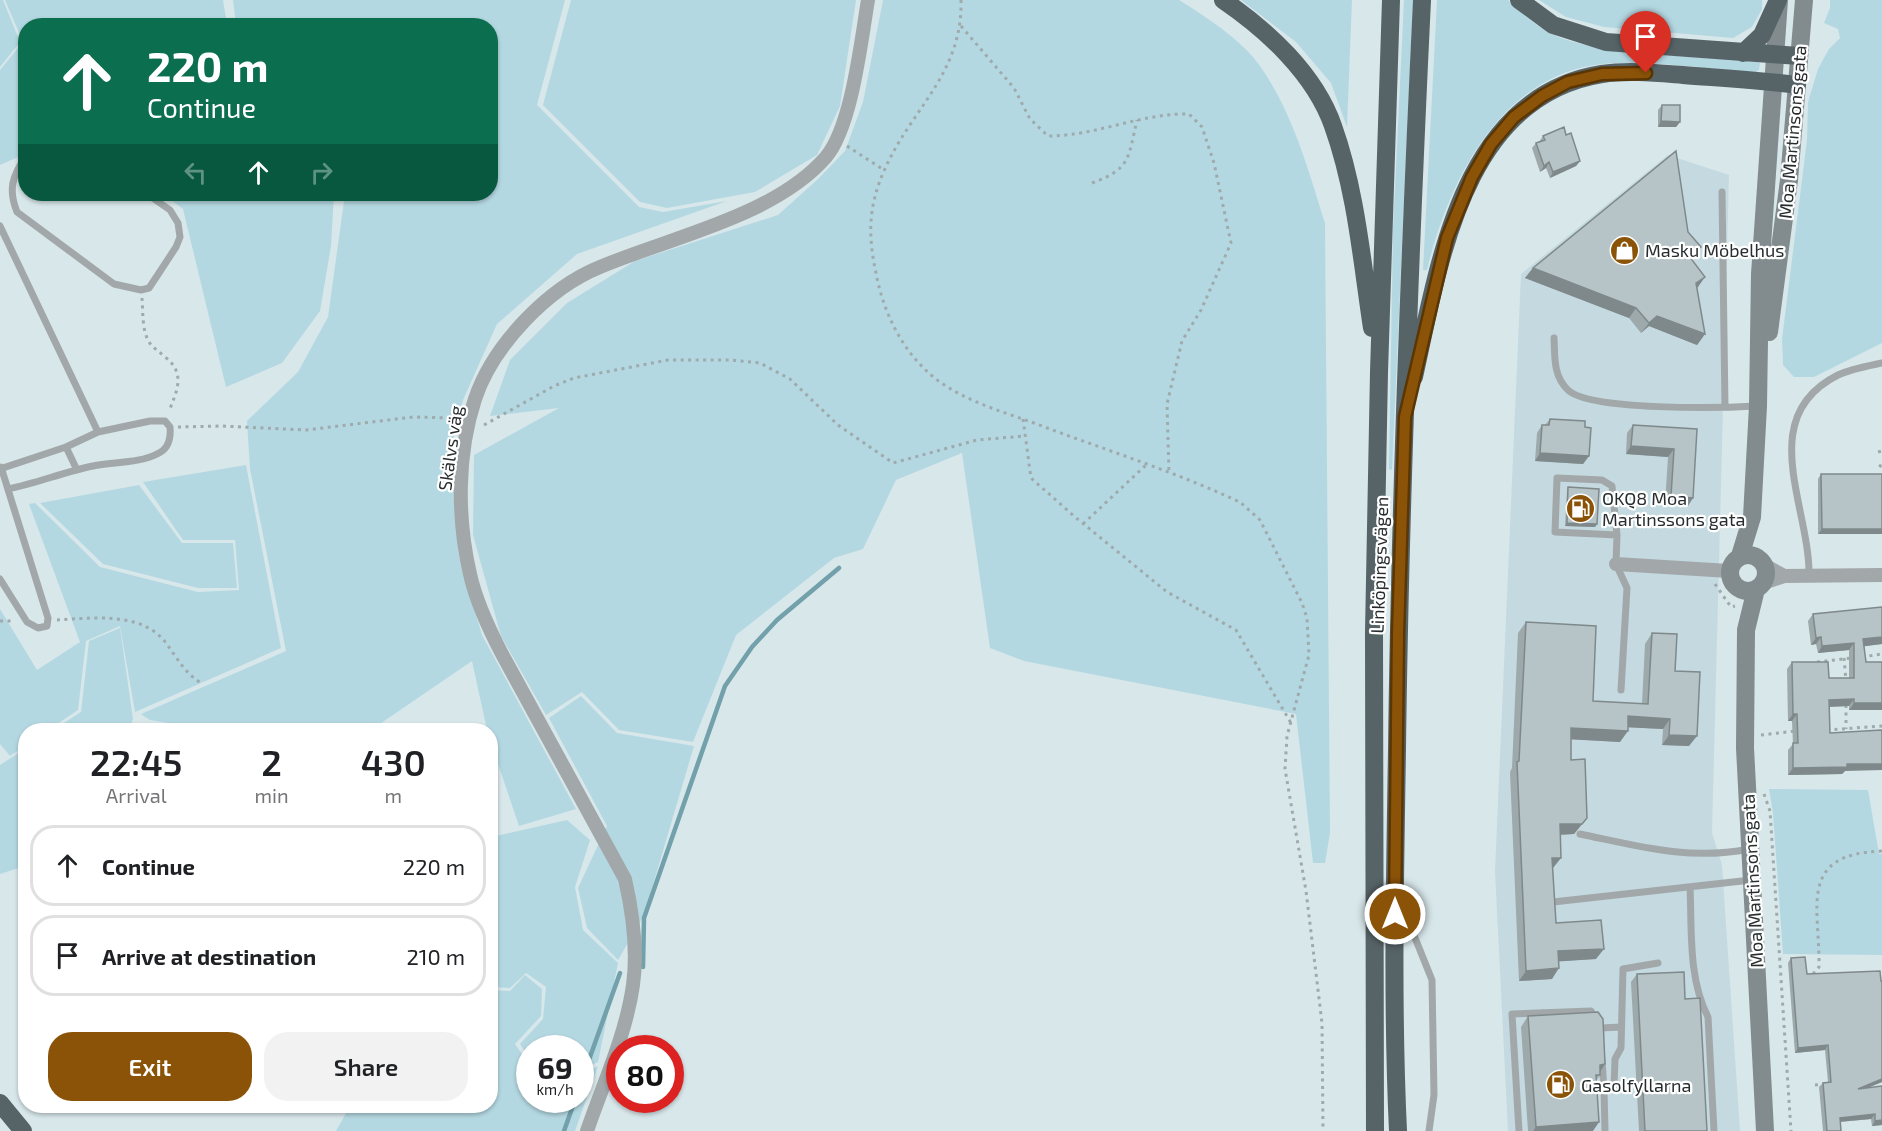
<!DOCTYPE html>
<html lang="en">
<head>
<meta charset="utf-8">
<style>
	body { margin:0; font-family:"Exo 2",sans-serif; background:#f2f2f2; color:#202124; height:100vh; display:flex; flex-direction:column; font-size:22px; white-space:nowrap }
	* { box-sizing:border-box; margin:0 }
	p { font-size:20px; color:#757577 }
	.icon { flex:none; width:33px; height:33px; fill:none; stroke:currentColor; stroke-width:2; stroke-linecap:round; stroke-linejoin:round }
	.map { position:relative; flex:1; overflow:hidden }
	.sheet { position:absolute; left:18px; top:723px; width:480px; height:390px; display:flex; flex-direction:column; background:#fff; border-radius:24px; box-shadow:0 2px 4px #0004 }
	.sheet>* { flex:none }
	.banner { position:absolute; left:18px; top:18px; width:480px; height:183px; border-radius:24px; box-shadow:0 2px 4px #0004; background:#0b6e4f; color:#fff; overflow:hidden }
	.speed { position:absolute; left:516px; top:1035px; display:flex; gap:12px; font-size:30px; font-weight:700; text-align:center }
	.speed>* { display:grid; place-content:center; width:78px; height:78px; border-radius:50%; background:#fff; box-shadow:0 2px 4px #0004; line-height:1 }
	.speed small { font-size:15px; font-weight:400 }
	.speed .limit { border:9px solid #d22; background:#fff; color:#111 }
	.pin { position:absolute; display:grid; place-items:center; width:51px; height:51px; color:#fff; margin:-62px -26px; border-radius:50% 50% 50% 0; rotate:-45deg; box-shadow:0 0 6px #0007 }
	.pin .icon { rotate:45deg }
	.me { position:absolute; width:66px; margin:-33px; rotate:0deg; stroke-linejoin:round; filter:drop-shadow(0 0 4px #0008) }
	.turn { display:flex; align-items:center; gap:21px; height:126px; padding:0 30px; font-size:27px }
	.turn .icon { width:78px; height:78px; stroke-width:2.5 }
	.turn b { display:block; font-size:42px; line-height:51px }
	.lanes { display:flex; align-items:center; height:57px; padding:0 30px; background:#0003; justify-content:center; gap:30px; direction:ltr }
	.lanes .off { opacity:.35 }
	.eta { display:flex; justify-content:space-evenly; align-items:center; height:102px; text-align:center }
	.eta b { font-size:36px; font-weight:600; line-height:42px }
	.cta { display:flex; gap:12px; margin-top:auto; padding:12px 30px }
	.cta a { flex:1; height:69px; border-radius:24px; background:#8b5308; color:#fff; font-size:24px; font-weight:600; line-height:69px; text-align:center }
	.cta a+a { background:#f2f2f2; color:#202124 }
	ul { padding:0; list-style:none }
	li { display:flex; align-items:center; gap:18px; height:81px; margin:0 12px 9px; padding:0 18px; border:3px solid #e0e0e0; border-radius:24px }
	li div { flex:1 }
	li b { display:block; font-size:22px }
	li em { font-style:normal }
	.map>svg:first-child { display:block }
	.built { fill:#c4dae0 }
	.green { fill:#b4d8e2 }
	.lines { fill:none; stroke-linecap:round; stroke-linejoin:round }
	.stream { stroke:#72a0ab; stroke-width:4.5 }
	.path { stroke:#9eaaac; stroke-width:3; stroke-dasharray:3 4.5; stroke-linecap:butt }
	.lane { stroke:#a2a8a9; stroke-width:7 }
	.street { stroke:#a2a8a9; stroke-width:14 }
	.secondary { stroke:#828b8d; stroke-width:18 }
	.highway { stroke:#576467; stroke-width:18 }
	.wall { fill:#9da9ab }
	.shaded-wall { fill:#7f898b }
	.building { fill:#b6c4c7; stroke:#7f898b; stroke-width:1.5 }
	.route-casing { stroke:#5a3605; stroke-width:15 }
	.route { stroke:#8b5308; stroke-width:10 }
	.labels { text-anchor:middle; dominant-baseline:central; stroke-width:4.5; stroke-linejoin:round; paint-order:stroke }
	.street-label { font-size:18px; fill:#272d2e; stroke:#fff }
	.poi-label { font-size:18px; fill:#272d2e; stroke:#fff; text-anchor:start }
</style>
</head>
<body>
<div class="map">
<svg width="1882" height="1131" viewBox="0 0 1882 1131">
	<rect width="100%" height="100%" fill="#d8e7ea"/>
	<path class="built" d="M1668,155L1729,175L1712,833L1722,865L1740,1131H1508L1495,871L1521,274Z"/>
	<path class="green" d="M0,0H3L20,42L0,67Z
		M5,0H223L227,25L26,26L25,154L0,165V70L23,42Z
		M233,0H565L537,105L639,207L663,212L727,201L577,254L497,324L463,400L453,440L459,557L482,635L576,809L519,826L491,743L490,730H487L472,661L371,730L315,725L293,730H212L150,720L141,714L286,651L250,469L247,421L298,372L328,317L345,194H490V26L236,25Z
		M571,0H856L840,106L817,155L755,192L667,208L640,202L543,105Z
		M883,0H1179C1206,17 1241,39 1260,66C1293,113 1308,169 1325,223L1330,833L1325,863H1313L1296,714L1024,661L990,648L962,453L896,480L863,549L834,558L736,635L693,742L619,730L582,692L546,715L501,636L473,535L474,455L559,408L490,416L510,360L567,303L635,261L778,215L818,179L845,151L863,102Z
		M1241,0H1352L1347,127L1331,83L1296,42Z
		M1404,0H1413L1392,470L1389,469L1393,229Z
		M1437,0H1508C1524,16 1543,32 1564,39C1621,57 1697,56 1757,61L1760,63L1759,70L1756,72C1711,69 1665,62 1619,63C1506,64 1450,175 1427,270H1423Z
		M1539,0H1762V9L1752,27L1733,38L1604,27L1566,17Z
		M1830,0H1882V343L1814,377H1794L1783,365L1782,339L1807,140L1808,102L1818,69L1829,49L1840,38L1838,29L1824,23L1830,8Z
		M163,194H334L331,246L320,311L282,363L226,387L183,209Z
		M246,465L281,648L135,712L120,626L86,641L78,710L48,730H26L25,746L10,756L0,744V609L37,670L80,642L29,504L35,503L100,567L198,592L239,590L235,540H183L143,482Z
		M139,485L182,543H233L237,588H198L103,564L40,503Z
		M120,628L133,719L129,730H53L81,712L89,641Z
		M581,696L617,733L694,746L644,915L618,960L587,928L578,888L607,826L549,718Z
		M25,749V866L0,874V765Z
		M1769,789L1868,790L1879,854H1882V955L1783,954L1773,813Z
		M567,820L590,840L575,887L583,930L618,963L598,1062L581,1070L580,1048H530L529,1058L520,1044L543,1019L546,987L526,973L510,988L491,987L490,849L496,836Z
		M525,975L542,989L541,1016L515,1044L529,1064L530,1100H580L581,1075L598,1066L575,1131H336L350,1106H490L491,990L510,991Z"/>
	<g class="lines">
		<path class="stream" d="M643,967L644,918L725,686L752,647L777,620L839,568
			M580,1085L620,973
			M564,1131L575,1100"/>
		<path class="path" d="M961,0C963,74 910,110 884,171C868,207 868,236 876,273C883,311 901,349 931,375C959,399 1000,411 1034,423C1097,447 1161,467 1222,494L1240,502L1260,520L1302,603L1307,618L1309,655L1287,736L1285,769L1306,891L1322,1023L1323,1131
			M961,26L1014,88L1030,119L1048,136C1096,136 1141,113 1189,114L1202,127L1214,163L1231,243L1201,310L1182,341L1167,404L1169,473
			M847,146L884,170
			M1092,183C1131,169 1128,158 1137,120
			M142,298C143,311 142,329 148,340C152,348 159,351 165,357C186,373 177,391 169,411
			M1023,419L1031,478L1075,517L1167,592L1236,630L1291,723
			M484,425L554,386L574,378L668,360H730L760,363L790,379L838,425L893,463L977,440L1025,436
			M178,427L221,426L306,430L413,417L455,418
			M1878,452L1882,451
			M1879,465L1882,467
			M1083,524L1146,465
			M1715,584L1731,607L1735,606
			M57,620C92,618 142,611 166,643C177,658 186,675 203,684
			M0,621H13
			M1862,657L1882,654
			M1844,658L1846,681
			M1817,662L1852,658
			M1846,705V729
			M1827,730L1882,726
			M1761,735L1796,731
			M1764,794L1770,811L1791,1131
			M1813,974L1819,967C1820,906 1797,854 1882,851
			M1815,1085L1825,1084"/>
		<path class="lane" d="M26,156C12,176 8,190 17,212L114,284L141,290L149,288L157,276L176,247L180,237L178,223L170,210L147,194
			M1722,192L1725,407
			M0,226L98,432L66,447L0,469
			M1554,338C1555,357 1553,376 1568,390C1590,411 1723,408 1756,406
			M66,447L77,470
			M8,489C37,483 64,472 93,466C113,462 140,463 157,454C169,449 171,438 170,427L165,421H150L98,432
			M1617,535L1612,486L1602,480L1557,478L1555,532L1617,535L1616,564L1627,588L1621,690
			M1809,575C1810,507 1754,417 1838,375C1851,369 1868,366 1882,363
			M0,579L27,622L38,628L47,626L48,618L1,467
			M1580,834C1638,846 1689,861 1749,849
			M1690,887C1692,930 1688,978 1708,1017L1714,1131
			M1553,902L1751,880
			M1401,903L1432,980L1434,1095L1429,1131
			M1601,1028L1621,1027
			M1602,1061L1604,1089
			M1519,1131L1512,1014L1591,1011L1595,1018
			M1605,1131L1604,1089L1614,1087L1615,1059L1621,1048L1623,969L1658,963"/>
		<path class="street" d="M1616,564L1729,571
			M1764,565L1784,576
			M1763,583L1784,576L1882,575
			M587,1131C603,1084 626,1035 633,985C638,949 633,914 625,879L502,654C489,629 476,602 470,574C457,518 457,454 475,399C493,345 548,288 600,267C671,237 775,216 826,157C852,126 861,41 868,0"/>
		<path class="secondary" d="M1769,332L1789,180L1804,0
			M1730 573a18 18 0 1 1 36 0a18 18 0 1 1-36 0Z
			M1740,556L1752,517L1758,406L1760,274L1779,0
			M1756,589L1746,630L1745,748L1765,1131"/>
		<path class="highway" d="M1223,0C1267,30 1315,74 1333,126C1356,190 1362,262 1372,328
			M1519,0L1553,25L1606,42L1799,56
			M1743,53L1762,35L1778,0
			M1414,377C1439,265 1462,96 1602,74C1628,70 1657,73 1683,75C1721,78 1759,80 1797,85
			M0,1103L23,1131
			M1375,1131L1374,632L1379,372L1391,0
			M1398,1131C1392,1004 1395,877 1397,750C1400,500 1410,250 1422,0"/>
	</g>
	<path class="wall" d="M1662,105L1680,122L1676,127H1658V110Z
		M1566,135L1580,161L1576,166L1550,178L1546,168L1540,172L1532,148L1536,143L1539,142L1543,136Z
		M1688,232L1701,247L1692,259L1705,334L1697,345L1649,326L1641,333L1629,318L1525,278L1533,268Z
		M1550,419L1585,427L1589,456L1583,464L1535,461L1537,433L1542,425H1545Z
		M1633,425L1697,429L1688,506L1665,504L1668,457L1626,454L1627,433Z
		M1821,474H1882V534H1818V479Z
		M1568,487L1597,524L1595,527L1565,526L1567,490Z
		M1882,607V644L1864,646L1866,662H1882V710H1849V706L1829,707L1830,733L1845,771L1842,774L1788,775V750L1793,744L1792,721H1788L1787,669L1792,662L1829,678H1849V650L1818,653L1816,644L1811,645L1808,621L1813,614Z
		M1526,622L1593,701L1642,704L1645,644L1652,633L1675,671L1689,746L1662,745L1663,729L1628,727L1620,742L1571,739V760L1587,818L1574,834L1560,835L1561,858L1552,868L1556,923L1596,959L1559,961L1552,979L1519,981L1510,772L1512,768L1518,633Z
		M1791,958L1807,974L1881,981H1882V1082L1868,1088L1882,1125L1872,1126L1871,1119L1840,1122L1841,1131H1823L1819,1087L1823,1083L1828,1082L1825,1050L1795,1053L1788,963Z
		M1637,974L1685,999L1707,1131H1639L1631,982Z
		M1528,1016L1605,1064L1600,1071V1075L1596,1081L1593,1131H1528L1521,1027Z"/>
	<path class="shaded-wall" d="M1661,121L1680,122L1676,127H1658Z
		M1580,161L1576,166L1550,178L1553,172Z
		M1549,162L1546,168L1540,172L1544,166Z
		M1701,247L1694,258L1681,266L1689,256Z
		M1533,268L1636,308L1629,318L1525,278Z
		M1705,277L1698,287L1689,294L1696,283Z
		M1657,316L1705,334L1697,345L1649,326L1641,333L1649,323Z
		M1631,446L1674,449L1668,457L1626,454Z
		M1540,453L1589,456L1583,464L1535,461Z
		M1671,496L1693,498L1688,506L1665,504Z
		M1567,523L1597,524L1595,527L1565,526Z
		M1822,529H1882V534H1818Z
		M1821,637L1816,644L1811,645L1816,638Z
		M1882,637V644L1859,647L1863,639Z
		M1854,643L1849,650L1818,653L1822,646Z
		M1854,699L1849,706L1824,707L1829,700Z
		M1854,703H1882V710H1849Z
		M1793,714H1797L1792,721H1788Z
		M1628,716L1670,719L1663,729L1621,727Z
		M1571,728L1628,731L1620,742L1564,739Z
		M1669,735L1697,736L1689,746L1662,745Z
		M1847,764H1882V770L1845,771L1842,774L1788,775L1793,768Z
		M1587,818L1574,834L1552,835L1560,824Z
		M1552,858H1561L1553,868H1544Z
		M1604,949L1596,959L1551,962L1558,951Z
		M1559,968L1552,979L1519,981L1526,971Z
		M1828,1045L1825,1050L1795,1053L1798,1048Z
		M1605,1064L1598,1075L1600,1065Z
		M1882,1079V1082L1854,1093L1858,1089Z
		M1875,1114L1871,1119L1837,1122L1840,1118Z
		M1882,1120V1125L1872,1126L1875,1121Z
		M1599,1122L1593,1131H1533L1536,1127Z"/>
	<path class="building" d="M1662,105H1680V122L1661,121Z
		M1564,127L1566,135L1571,133L1580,161L1553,172L1549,162L1544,166L1536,143L1545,140L1543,136Z
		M1676,151L1688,232L1701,247L1689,256L1705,277L1696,283L1705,334L1657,316L1649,323L1636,308L1533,268Z
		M1550,419L1585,421V427L1591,428L1589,456L1540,453L1542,425H1549Z
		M1633,425L1697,429L1693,498L1671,496L1674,449L1631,446Z
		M1821,474H1882V529H1822Z
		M1568,487L1599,489L1597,524L1567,523Z
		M1882,607V637L1863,639L1866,662H1882V703H1854V699L1829,700L1830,733L1882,730V764H1847V767L1793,768V743H1798L1797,714H1793L1792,662H1828L1829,678H1854V643L1822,646L1821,637L1816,638L1813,614Z
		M1526,622L1596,626L1593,701L1648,704L1652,633L1677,634L1675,671L1700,672L1697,736L1669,735L1670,719L1628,716V731L1571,728V760L1585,759L1587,818L1582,824H1560L1561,858H1552L1556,923L1601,920L1604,949L1558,951L1559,968L1526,971L1517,762L1519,761Z
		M1805,957L1807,974L1880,971L1881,981H1882V1079L1858,1089L1882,1086V1120L1875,1121V1114L1840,1118L1841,1131H1827L1823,1083L1831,1082L1828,1045L1798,1048L1791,958Z
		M1684,972L1685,999L1700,998L1707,1131H1645L1637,974Z
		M1598,1012L1603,1019L1605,1064L1600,1065V1075H1596L1599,1122L1536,1127L1528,1016Z"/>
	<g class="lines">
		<defs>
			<path id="route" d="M1395,914L1398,633L1405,417L1447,238L1472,177L1491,144L1514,117L1542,96L1568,82L1602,74L1646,73"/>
		</defs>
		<use href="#route" class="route-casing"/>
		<use href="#route" class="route"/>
	</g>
	<defs>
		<symbol id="shop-disc" viewBox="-11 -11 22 22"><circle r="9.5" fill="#8b5308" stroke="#fff"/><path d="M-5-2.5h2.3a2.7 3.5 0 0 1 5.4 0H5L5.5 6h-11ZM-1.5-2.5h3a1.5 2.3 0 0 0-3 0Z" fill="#fff"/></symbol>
		<symbol id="fuel-disc" viewBox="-11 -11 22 22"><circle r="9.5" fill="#8b5308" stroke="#fff"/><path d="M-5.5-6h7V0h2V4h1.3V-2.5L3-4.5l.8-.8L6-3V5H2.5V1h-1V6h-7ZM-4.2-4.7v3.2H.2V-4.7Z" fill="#fff"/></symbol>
	</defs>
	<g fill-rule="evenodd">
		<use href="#shop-disc" x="1608" y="234" width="33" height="33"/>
		<use href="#fuel-disc" x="1564" y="492" width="33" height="33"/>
		<use href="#fuel-disc" x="1544" y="1068" width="33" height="33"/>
	</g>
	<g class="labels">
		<g class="street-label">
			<text transform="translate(1792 132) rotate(-85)">Moa Martinsons gata</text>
			<text transform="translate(450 448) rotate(-82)">Skälvs väg</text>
			<text transform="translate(1379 565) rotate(-88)">Linköpingsvägen</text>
			<text transform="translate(1752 881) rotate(-93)">Moa Martinsons gata</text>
		</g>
		<g class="poi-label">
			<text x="1645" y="250">Masku Möbelhus</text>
			<text x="1602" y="498">OKQ8 Moa<tspan x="1602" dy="21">Martinssons gata</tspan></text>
			<text x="1581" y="1085">Gasolfyllarna</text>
		</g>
	</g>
</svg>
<div class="speed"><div>69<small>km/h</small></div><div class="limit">80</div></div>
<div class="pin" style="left:1646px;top:73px;background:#d93025"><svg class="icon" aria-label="arrive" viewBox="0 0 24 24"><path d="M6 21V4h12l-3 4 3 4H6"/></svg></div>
<svg class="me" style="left:1395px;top:914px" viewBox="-20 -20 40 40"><circle r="17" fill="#8b5308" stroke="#fff" stroke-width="3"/><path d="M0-11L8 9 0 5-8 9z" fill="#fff"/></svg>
<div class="banner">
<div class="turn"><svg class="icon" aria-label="ahead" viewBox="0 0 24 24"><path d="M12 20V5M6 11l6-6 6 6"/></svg><div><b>220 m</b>Continue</div></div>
<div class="lanes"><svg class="icon off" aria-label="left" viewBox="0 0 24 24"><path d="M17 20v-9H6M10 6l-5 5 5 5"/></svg><svg class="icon" aria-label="ahead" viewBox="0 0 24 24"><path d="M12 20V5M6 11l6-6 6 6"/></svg><svg class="icon off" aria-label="right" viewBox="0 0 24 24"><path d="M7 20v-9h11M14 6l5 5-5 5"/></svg></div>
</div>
<section class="sheet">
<div class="eta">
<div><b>22:45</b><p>Arrival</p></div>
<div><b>2</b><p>min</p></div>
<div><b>430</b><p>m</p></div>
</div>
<ul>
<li><svg class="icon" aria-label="ahead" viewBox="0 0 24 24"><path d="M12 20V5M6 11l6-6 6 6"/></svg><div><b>Continue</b></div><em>220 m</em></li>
<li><svg class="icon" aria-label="arrive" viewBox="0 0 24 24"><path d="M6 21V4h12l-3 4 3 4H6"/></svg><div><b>Arrive at destination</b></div><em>210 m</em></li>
</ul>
<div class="cta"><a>Exit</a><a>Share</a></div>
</section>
</div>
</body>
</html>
